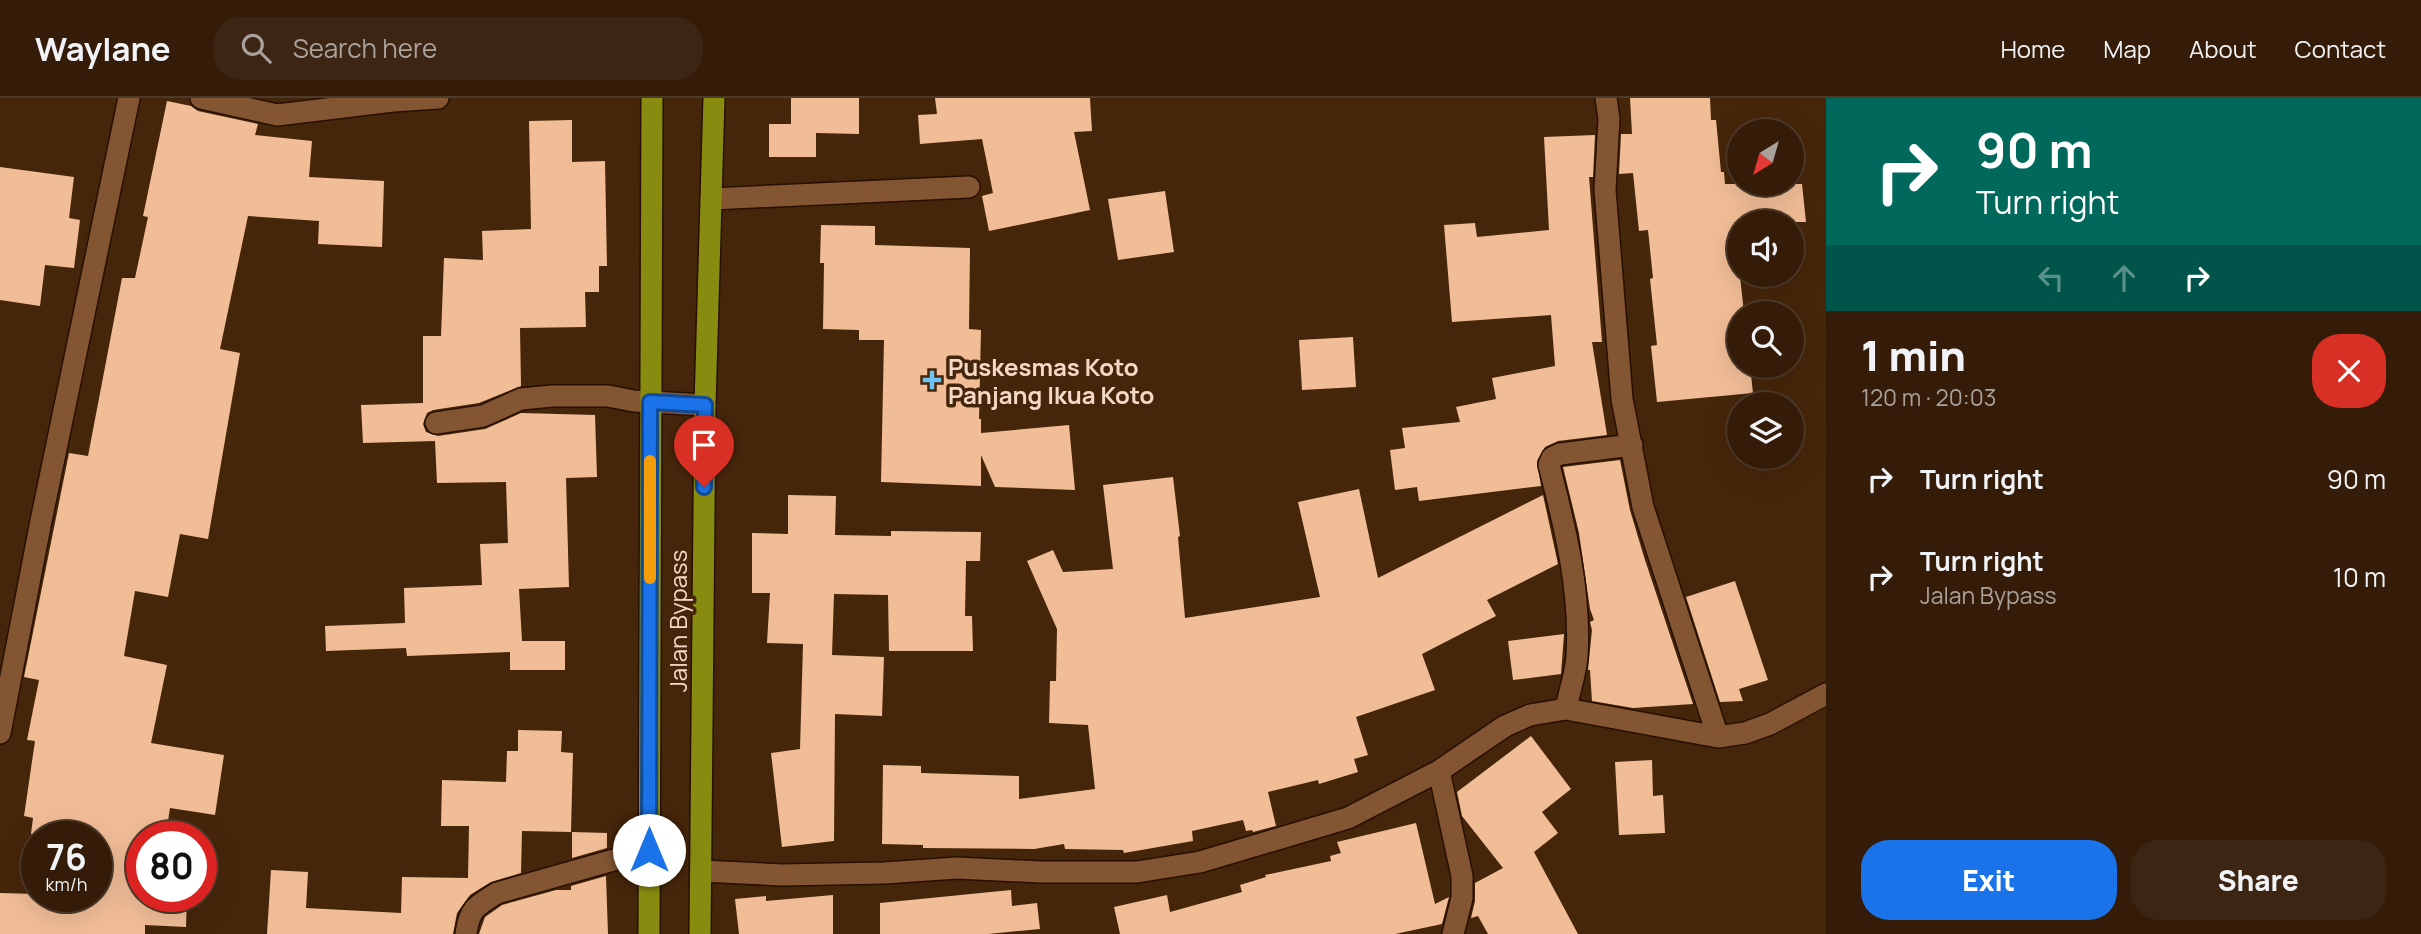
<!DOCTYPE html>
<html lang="en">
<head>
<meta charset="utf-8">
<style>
	body { margin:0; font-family:Manrope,sans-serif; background:#3c2512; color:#f1f3f6; height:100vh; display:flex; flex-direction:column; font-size:26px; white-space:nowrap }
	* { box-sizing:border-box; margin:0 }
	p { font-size:23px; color:#a9a19c }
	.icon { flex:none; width:38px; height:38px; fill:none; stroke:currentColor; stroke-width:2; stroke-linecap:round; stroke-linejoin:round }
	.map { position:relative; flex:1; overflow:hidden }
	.details { display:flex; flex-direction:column; background:#341c08; width:595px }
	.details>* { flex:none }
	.banner { background:#00695c; color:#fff; overflow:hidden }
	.needle { width:46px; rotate:217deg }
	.tools { position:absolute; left:1727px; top:21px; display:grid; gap:14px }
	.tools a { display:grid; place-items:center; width:77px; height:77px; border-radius:50%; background:#341c08; box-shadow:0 7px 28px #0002,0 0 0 2px #4e3a29; font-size:35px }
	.speed { position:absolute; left:21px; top:723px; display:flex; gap:14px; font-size:35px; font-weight:700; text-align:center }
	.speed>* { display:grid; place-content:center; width:91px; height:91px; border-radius:50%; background:#341c08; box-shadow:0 7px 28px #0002,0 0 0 2px #4e3a29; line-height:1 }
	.speed small { font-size:18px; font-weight:400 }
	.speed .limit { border:10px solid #d22; background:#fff; color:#111 }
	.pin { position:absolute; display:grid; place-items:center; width:60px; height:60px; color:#fff; margin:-72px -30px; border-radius:50% 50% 50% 0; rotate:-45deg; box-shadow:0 0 7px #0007 }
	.pin .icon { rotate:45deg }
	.me { position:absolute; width:77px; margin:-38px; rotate:0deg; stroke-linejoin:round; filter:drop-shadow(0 0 5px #0008) }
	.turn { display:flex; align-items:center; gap:24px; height:147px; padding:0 35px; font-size:32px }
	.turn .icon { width:91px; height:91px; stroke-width:2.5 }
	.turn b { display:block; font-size:49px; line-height:60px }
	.lanes { display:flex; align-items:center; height:66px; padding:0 35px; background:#0003; justify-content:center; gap:35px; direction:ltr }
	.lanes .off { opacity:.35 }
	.round { display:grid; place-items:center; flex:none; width:74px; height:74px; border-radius:28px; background:#3c2512 }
	.overview { display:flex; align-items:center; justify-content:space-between; height:119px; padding:0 35px }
	h1 { font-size:42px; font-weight:800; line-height:52px }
	.button { display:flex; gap:14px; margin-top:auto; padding:14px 35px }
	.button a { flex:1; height:80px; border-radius:28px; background:#1a73e8; color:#fff; font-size:28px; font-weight:800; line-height:80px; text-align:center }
	.button a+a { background:#3c2512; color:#f1f3f6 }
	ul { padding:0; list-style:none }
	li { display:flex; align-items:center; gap:21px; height:98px; padding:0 35px }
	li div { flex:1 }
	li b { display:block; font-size:26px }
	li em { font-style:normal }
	header { display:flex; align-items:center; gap:42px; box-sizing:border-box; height:98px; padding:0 35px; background:#341c08; border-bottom:2px solid #4e3a29 }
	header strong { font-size:33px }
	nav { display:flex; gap:38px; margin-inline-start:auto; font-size:24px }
	.search { width:490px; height:63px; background:#3c2512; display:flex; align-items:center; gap:18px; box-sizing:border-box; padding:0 24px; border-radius:28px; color:#a9a19c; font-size:26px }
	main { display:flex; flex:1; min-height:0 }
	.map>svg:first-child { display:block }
	.building { fill:#f1bd97 }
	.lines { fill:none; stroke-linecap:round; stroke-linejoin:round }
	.minor-casing { stroke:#271001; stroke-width:24 }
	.trunk-casing { stroke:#271001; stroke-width:24 }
	.minor { stroke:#835532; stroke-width:21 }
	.trunk { stroke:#878c11; stroke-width:21 }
	.route-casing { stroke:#114b97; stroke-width:18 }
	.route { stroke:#1a73e8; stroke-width:12 }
	.slow { stroke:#f59e0b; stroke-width:12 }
	.poi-dot { fill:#70c2f4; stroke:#46260a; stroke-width:2.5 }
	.labels { text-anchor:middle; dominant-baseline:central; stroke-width:7; stroke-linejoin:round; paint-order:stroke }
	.poi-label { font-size:24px; font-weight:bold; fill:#f4d9c6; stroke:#46260a; text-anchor:start }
	.street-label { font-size:24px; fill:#f4d9c6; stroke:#46260a }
</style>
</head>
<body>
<header>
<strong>Waylane</strong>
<div class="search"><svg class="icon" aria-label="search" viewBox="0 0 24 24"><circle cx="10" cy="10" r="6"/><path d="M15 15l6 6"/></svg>Search here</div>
<nav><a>Home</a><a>Map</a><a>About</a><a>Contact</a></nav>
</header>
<main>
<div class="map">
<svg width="1826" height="836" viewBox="0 0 1826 836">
	<rect width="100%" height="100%" fill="#46260a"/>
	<path class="building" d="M791,0H859V36L816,35V59H769V26H791Z
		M935,0H1090L1092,33L1074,34L1090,112L989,133L982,98L993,95L982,41L920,46L918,17L937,16Z
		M1630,0H1710L1711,22H1716L1721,74H1724L1725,86H1802L1806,124H1734L1744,215H1740V268H1750L1753,295L1657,304L1651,248L1657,247L1650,181L1653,180L1648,132L1639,133L1633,75L1619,76L1621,36H1632Z
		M167,3L191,8L198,13L258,26L255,37L312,43L309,79L384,83L382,149L318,146L319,123L248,118L220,251L240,255L208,441L180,436L168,499L135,493L124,558L167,567L151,645L224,657L215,717L170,710L166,737L142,733V798H187L186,829L145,827V836H0V795L37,796V798H96V738H49L31,736L33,720L24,718L35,643L27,642L39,582L24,579L69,355L88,358L122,180H135L148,119L143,118Z
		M572,22V64L605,63L607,168H599V194H585L586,229L520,230L521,288L479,305L433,312L427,315L423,326L426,334L438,338L485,331L521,315L595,317L597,379L566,380L569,489L519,491L522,543H565V572H510V554L407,558L406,550L326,553L325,528L405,525L404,490L482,487L480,446L508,445L506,384L437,385L435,343L363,345L361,307L423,305V238H441L444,160L483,162L482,133L531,131L529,23Z
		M1595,37L1593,79H1589L1602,244H1592L1607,337L1558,343L1545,349L1537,363L1541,388L1419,403L1417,389L1395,392L1390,352L1405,350L1402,330L1460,324L1456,309L1496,301L1492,280L1555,268L1551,217L1452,224L1444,127L1475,125L1477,139L1549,132L1544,39Z
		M0,69L74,79L69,120L80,122L74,170L45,167L40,208L0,202Z
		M1165,93L1174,154L1118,162L1108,101Z
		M821,127L875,128V147L970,150L969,231L981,232L979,321H981V335L1069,327L1075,392L995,389L981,357V388L881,384L884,242H859V232L823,231L824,165H820Z
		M1353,239L1356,289L1302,292L1299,242Z
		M1620,362L1630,412L1644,459L1693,606L1633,610L1592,603L1590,572H1588L1592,532L1590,524L1594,522L1590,511L1579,435L1563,369Z
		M1173,379L1180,438L1178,439L1185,520L1320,499L1298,404L1359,391L1378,480L1543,397L1558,466L1487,502L1496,518L1422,556L1435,592L1356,619L1368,657L1354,661L1358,674L1319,686L1318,682L1268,694L1276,728L1253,734L1252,732L1246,733L1243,722L1192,733L1193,743L1124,755L1123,752L1065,751L1064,746L1034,751L923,750V747L882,746L883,667L921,668V675L1019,678V701L1095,691L1088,627L1049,625L1050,583H1056L1057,531L1027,463L1053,452L1063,474L1113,471L1103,387Z
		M788,397L836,398L835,437L891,438V433L981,434L980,463H966L965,518H972L973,553H889L888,497L834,496L832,557L884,559L882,618L835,616L834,743L782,749L771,655L800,651L803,546L767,545L770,495H752V435L788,436Z
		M1735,483L1768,582L1739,591L1743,603L1720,604L1686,499Z
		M1564,536L1561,576L1513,582L1508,543Z
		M518,632L562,633L561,654L573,655L571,734L522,733L521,775L491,784L470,797L457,815L453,836H267L271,772L308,774L306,810L401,815L402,779L468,780L469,728H441L442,682L506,684L507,653H518Z
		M1531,638L1571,691L1542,714L1558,735L1534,754L1578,836H1488L1478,818L1471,820L1475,803V785L1503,770L1462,718L1457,694Z
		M1652,662L1653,698L1663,697L1665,735L1619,737L1615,664Z
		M1416,725L1435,806L1449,799L1442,826L1395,836H1120L1114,809L1167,797L1170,814L1242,794L1240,787L1266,779L1265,777L1331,763L1330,758L1341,755L1337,744Z
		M572,734L607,735V750L572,760Z
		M606,778L608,836H479L485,819L502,807L556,792H571V788Z
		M1011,792L1012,808L1037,805L1040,831L988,836H880V805Z
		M833,797V836H739L735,801L766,798V803Z"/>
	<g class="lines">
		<defs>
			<path id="minor" d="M201,0L277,17L393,3L438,0
				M1606,0L1609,21L1605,92L1622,301L1643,409L1718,639
				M711,101L969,89
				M436,325L483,318L521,301L552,298H608L634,303L705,307
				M1566,611C1569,594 1576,575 1577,558C1581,493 1565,429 1549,367L1552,360L1560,356L1632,347
				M0,635L41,423L129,0
				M1439,673L1462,778V800L1453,836
				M701,773L782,777L884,775L957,770L1041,774H1137L1200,764L1348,720L1439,673L1505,628L1530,617L1566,611L1718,639L1745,635L1770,626L1826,596
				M466,836C469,811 477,807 497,795L649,752"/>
			<path id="trunk" d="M649,836L652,0
				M700,836L705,307L714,0"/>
		</defs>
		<use href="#minor" class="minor-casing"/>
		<use href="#trunk" class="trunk-casing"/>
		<use href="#minor" class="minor"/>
		<use href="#trunk" class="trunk"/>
	</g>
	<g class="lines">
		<defs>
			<path id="route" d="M649,752L650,304L705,307L704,389"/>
		</defs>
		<use href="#route" class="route-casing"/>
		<use href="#route" class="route"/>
		<path class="slow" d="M650,480V363"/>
	</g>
	<path class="poi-dot" d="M928.5 271.5h7v7h7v7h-7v7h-7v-7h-7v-7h7z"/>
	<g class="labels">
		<g class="poi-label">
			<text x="948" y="268">Puskesmas Koto<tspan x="948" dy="28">Panjang Ikua Koto</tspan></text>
		</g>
		<g class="street-label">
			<text transform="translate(677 523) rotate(-90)">Jalan Bypass</text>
		</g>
	</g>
</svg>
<div class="tools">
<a><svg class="needle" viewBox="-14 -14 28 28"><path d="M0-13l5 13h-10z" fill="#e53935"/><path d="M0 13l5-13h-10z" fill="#a9a19c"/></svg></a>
<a><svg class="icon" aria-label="sound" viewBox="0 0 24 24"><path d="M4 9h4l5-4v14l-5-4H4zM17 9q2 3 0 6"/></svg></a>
<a><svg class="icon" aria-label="search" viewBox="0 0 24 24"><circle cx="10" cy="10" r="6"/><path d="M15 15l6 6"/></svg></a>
<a><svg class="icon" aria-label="layers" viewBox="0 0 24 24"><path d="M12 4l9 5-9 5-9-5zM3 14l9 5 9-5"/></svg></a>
</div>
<div class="speed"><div>76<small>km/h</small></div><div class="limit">80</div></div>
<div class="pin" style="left:704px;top:389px;background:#d93025"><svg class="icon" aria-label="arrive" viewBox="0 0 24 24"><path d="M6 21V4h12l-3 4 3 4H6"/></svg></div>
<svg class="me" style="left:649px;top:752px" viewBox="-20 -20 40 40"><circle r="19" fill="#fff"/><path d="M0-13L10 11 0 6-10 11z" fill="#1a73e8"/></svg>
</div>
<section class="details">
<div class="banner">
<div class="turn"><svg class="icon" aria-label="right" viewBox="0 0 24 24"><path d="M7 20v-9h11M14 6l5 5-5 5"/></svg><div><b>90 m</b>Turn right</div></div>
<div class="lanes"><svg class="icon off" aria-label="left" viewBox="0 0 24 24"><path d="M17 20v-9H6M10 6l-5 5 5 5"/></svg><svg class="icon off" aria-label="ahead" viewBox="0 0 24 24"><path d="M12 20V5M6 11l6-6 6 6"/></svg><svg class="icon" aria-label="right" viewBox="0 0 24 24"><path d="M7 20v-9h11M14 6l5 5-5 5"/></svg></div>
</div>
<div class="overview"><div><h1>1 min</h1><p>120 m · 20:03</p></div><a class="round" style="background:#d93025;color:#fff"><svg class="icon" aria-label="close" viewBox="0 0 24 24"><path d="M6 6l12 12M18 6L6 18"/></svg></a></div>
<ul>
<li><svg class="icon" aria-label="right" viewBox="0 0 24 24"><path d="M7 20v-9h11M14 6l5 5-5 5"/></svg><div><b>Turn right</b></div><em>90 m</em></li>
<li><svg class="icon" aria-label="right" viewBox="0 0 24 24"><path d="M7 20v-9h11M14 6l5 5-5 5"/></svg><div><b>Turn right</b><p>Jalan Bypass</p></div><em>10 m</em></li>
</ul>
<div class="button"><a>Exit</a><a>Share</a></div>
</section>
</main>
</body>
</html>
